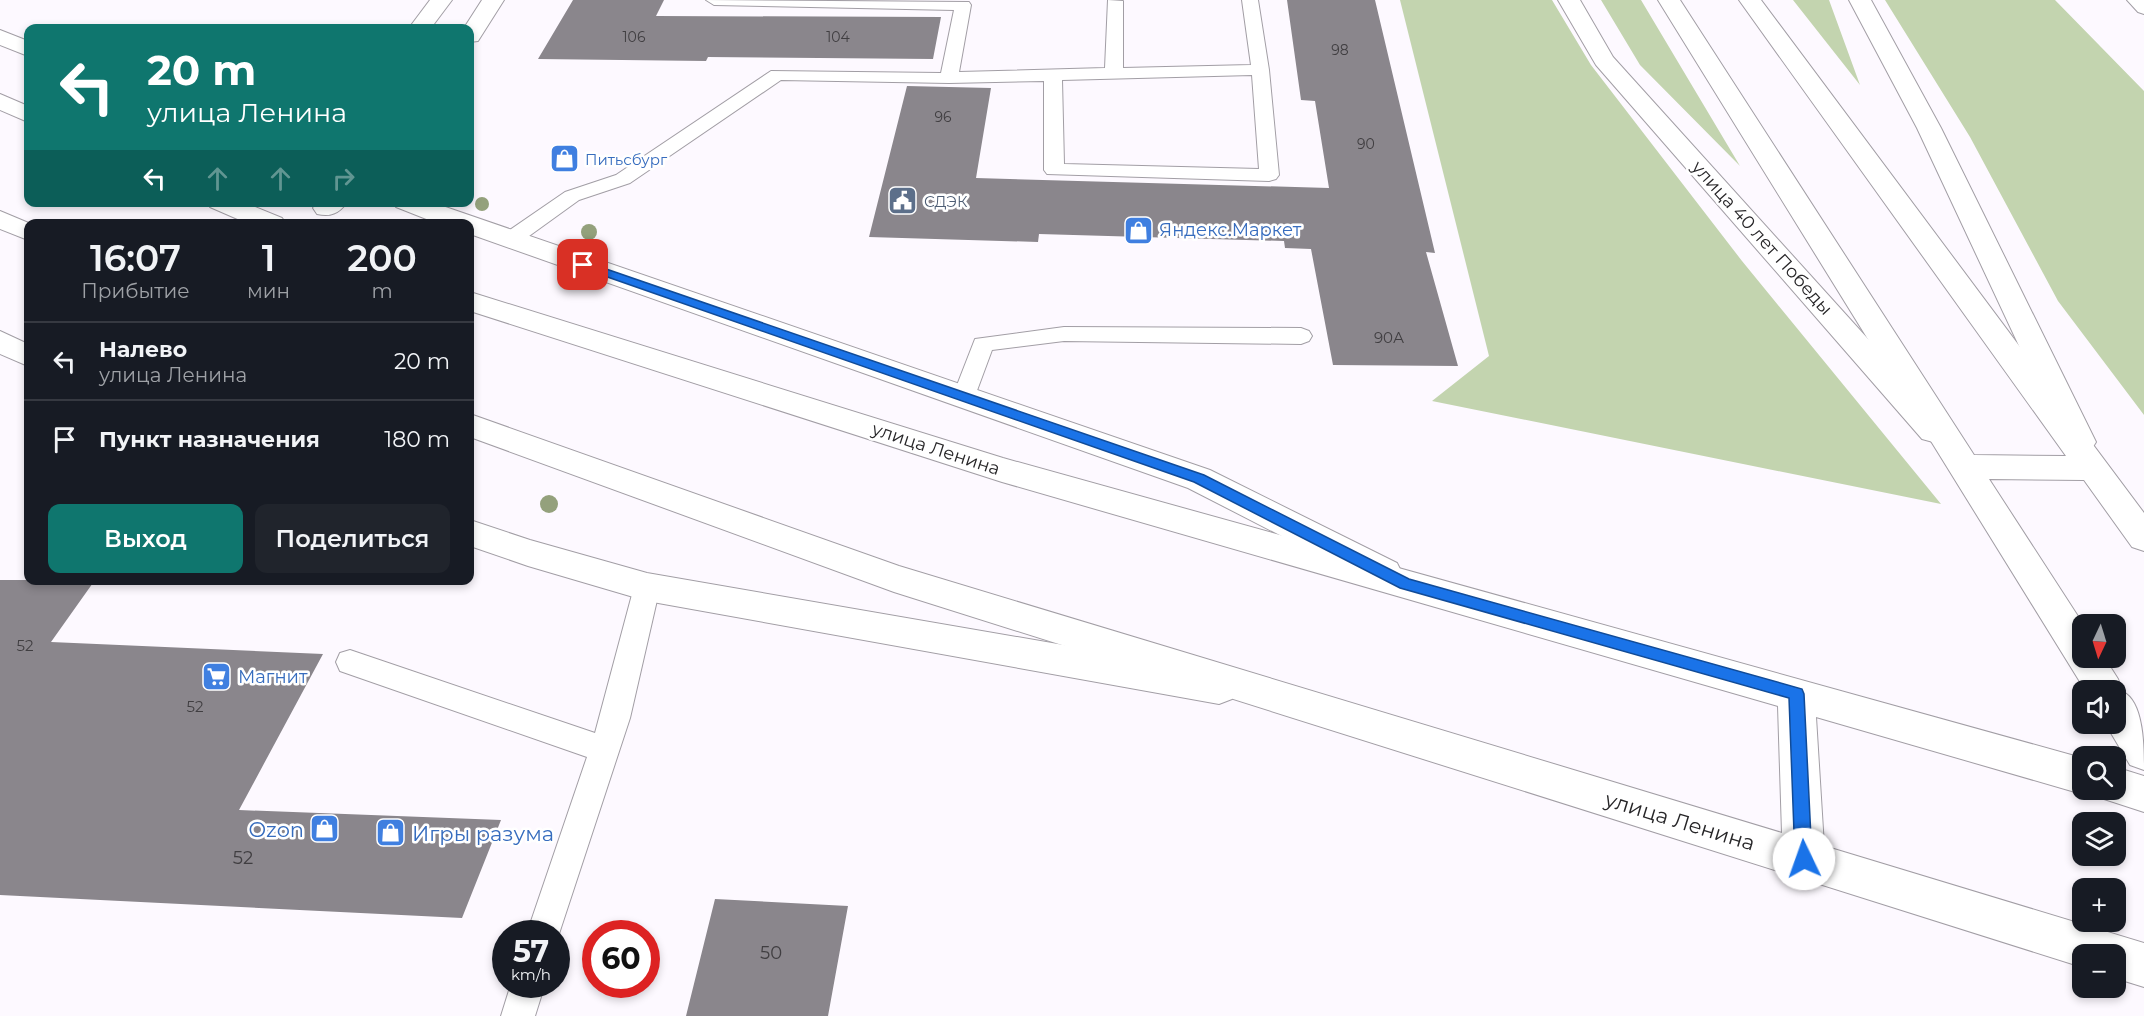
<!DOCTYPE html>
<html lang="ru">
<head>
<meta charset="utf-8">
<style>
	body { margin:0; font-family:Montserrat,sans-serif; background:#20242c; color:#f1f3f6; height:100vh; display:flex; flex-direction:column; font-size:22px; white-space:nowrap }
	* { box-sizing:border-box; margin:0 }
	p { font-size:20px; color:#9ea1a6 }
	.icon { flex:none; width:33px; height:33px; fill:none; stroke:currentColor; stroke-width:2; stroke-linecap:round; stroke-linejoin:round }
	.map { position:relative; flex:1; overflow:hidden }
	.panel { position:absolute; left:24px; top:219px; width:450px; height:366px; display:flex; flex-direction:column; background:#171b24; border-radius:12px; box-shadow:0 3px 9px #0003 }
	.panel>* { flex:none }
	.hud { position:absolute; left:24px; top:24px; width:450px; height:183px; border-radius:12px; box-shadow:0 3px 9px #0003; background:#0f766e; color:#fff; overflow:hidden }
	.needle { width:39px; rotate:184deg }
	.tools { position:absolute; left:2072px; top:614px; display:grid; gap:12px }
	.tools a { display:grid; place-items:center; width:54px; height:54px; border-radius:12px; background:#171b24; box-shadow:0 3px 9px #0003; font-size:30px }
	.speed { position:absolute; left:492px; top:920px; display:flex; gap:12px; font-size:30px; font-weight:700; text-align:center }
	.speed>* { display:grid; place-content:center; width:78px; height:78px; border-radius:50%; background:#171b24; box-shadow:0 3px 9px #0003; line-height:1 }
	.speed small { font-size:15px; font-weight:400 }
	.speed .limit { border:9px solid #d22; background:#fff; color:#111 }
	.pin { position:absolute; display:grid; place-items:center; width:51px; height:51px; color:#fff; margin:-26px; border-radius:12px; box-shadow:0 3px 9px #0006 }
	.me { position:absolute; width:66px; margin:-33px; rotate:357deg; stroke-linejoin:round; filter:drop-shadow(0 0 4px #0008) }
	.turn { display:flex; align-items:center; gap:21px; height:126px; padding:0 24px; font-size:27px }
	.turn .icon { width:78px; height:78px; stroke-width:2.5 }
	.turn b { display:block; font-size:42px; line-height:51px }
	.lanes { display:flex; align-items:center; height:57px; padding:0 24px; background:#0003; justify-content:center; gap:30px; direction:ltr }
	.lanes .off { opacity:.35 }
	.eta { display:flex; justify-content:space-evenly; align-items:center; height:102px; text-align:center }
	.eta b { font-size:36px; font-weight:600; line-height:42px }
	.primary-button { display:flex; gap:12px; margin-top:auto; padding:12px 24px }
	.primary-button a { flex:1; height:69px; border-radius:12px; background:#0f766e; color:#fff; font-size:24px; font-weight:600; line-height:69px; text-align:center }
	.primary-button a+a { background:#20242c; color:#f1f3f6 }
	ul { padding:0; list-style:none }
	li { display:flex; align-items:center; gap:18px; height:78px; padding:0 24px; border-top:2px solid #363941 }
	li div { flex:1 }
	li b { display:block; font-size:22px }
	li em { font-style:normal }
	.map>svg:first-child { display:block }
	.green { fill:#c3d4af }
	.building { fill:#8a868c }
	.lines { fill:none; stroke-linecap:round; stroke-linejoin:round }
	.lane-casing { stroke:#a29ea5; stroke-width:2 }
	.street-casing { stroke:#a29ea5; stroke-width:2 }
	.primary-casing { stroke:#a29ea5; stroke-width:2 }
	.lane { fill:#fff; fill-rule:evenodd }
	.street { fill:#fff; fill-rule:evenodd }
	.primary { fill:#fff; fill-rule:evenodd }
	.tree { fill:#94a17c }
	.route { fill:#1a73e8; stroke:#114b97; stroke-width:1.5 }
	.labels { text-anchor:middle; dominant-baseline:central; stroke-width:5; stroke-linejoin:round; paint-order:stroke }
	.far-number-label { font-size:14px; fill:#403e41 }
	.far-shop-label { font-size:15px; fill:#366cbe; stroke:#fff; text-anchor:start }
	.far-service-label { font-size:15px; fill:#4e5e75; stroke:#fff; text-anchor:start }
	.number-label { font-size:15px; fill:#403e41 }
	.shop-label { font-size:18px; fill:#366cbe; stroke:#fff; text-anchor:start }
	.street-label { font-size:18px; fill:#272628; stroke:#fff }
	.near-number-label { font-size:18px; fill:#403e41 }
	.near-street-label { font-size:21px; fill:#272628; stroke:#fff }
	.near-shop-label { font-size:21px; fill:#366cbe; stroke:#fff; text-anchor:end }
</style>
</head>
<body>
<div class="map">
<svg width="2144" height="1016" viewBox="0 0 2144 1016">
	<rect width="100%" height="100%" fill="#fdf9ff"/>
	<path class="green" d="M1400,0H1552L1591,65L1742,261L1941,504L1432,401L1489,356Z
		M1601,0H1641L1740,166L1640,65Z
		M1793,0H1829L1860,85Z
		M1885,0H2055L2144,91V415L2058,301L1970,137Z"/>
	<path class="building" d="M573,0H664L656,16L941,17L933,59L708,57L706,61L538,59Z
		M1287,0H1375L1435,253L1426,252L1458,366L1333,365L1311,249L1285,248L1284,241L1039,234L1038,242L869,237L907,86L991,88L976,178L1329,188L1315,101L1301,100Z
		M0,580H95L51,642L323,654L239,810L501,820L462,918L0,895Z
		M715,899L848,906L828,1016H686Z"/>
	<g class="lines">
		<defs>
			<path id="lane" d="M706,0L969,2L971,5L959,72L1105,68L1108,0L1123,1V68L1251,65L1242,0H1258L1269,70L1279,175L1276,179L1269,181L1047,174L1044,170V81L949,83L781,80L630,183L579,200L518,244L511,245L504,244L501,239L504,234L565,192L616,175L771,71L941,73L954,10L714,5ZM1252,75L1259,169L1064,164L1062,80Z
				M2127,0H2144V14L2138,12Z
				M1064,327L1301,328L1309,331L1312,336L1309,341L1301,344L1064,341L992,350L972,404L964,406L956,404L952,398L975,339Z
				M647,576L657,579L660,587L630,718L556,943V933H527L587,757L340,671L336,662L340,653L350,650L595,733L634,587L637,579Z
				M511,984H545L535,1016H501Z"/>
			<path id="street" d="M430,0H452L431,28H409Z
				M482,0H504L478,41L470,42V28H464Z
				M1558,0H1580L1613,57L1944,423L1949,431L1944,439L1933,442L1922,439L1596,65Z
				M1849,0H1871L1941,128L2096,442L2091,450L2080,453L2069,450L2064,442L1917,128Z
				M0,30L28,41V56L0,45Z
				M317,202H347C339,214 330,217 317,214L313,208Z
				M392,202H431L1210,470L1397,563L1402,573L1397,583L1385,587L1373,583L1188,488L470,234V224H439L396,207Z
				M0,331L28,344V366L0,354Z
				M470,520L530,540L647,573L1219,672L1232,677L1238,688L1232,699L1219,704L647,601L528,566L470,546Z"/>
			<path id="primary" d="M1658,0H1680L1974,455L2066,456L1739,0H1761L2144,513V551L2132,547L2084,480L1989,479L2083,624L2082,657H2104L2118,679L2123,692C2144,702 2144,748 2144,770L2130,765L2105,723H2115V690H2085Z
				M0,94L28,106V122L0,110Z
				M206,202H243L282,218L286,224H249L210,207Z
				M0,211L31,224H28V240L0,229Z
				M470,292L1003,458L2082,758V789H2095L2082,794L1816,717L1824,846L2144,943V987L2115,978V954H2082V967L894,592L470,437V414L899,566L1782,833L1778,706L1002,482L470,311Z
				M2115,767L2144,776V812L2101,798L2097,789H2115Z"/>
		</defs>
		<use href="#lane" class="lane-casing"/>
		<use href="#street" class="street-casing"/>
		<use href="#primary" class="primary-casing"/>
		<use href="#lane" class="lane"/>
		<use href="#street" class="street"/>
		<use href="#primary" class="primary"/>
	</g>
	<g class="tree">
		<circle cx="482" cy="204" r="7"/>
		<circle cx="589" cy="232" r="8"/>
		<circle cx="549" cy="504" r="9"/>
	</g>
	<path class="route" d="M583,261L1204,475L1409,579L1802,689L1804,694L1812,859L1810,865L1804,867L1798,865L1795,859L1789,698L1400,588L1194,482L579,267L577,265Z"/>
	<defs>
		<symbol id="shop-square" viewBox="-11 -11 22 22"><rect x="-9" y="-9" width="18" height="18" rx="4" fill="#3f7fe0" stroke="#fff"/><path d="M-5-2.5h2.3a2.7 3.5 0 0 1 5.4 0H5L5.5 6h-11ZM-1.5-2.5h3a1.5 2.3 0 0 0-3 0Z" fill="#fff"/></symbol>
		<symbol id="civic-square" viewBox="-11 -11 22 22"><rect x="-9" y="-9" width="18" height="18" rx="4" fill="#5c6f8a" stroke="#fff"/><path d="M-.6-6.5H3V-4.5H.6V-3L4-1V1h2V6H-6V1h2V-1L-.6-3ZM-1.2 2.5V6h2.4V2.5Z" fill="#fff"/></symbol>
		<symbol id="supermarket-square" viewBox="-11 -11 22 22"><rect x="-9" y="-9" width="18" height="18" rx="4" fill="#3f7fe0" stroke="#fff"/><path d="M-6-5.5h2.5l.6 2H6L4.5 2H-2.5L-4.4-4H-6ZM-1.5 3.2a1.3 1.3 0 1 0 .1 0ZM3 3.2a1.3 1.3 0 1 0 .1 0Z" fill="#fff"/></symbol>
	</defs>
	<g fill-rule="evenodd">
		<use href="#shop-square" x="548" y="142" width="33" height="33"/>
		<use href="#civic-square" x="886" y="184" width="33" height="33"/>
		<use href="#shop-square" x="1122" y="214" width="33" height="33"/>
		<use href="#supermarket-square" x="200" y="660" width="33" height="33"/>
		<use href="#shop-square" x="308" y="812" width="33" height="33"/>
		<use href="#shop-square" x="374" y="816" width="33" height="33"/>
	</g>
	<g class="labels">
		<g class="far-number-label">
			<text x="634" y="37">106</text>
			<text x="838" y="37">104</text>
			<text x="1340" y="50">98</text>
			<text x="943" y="117">96</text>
			<text x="1366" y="144">90</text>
		</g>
		<g class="far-shop-label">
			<text x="585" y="159">Питьсбург</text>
		</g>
		<g class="far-service-label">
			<text x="924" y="201">СДЭК</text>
		</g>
		<g class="number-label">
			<text x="1389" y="337">90А</text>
			<text x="25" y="645">52</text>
			<text x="195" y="706">52</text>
		</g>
		<g class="shop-label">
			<text x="1159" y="230">Яндекс.Маркет</text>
			<text x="238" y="677">Магнит</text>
		</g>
		<g class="street-label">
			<text transform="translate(1762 238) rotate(48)">улица 40 лет Победы</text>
			<text transform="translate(936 449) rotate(18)">улица Ленина</text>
		</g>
		<g class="near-number-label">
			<text x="243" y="858">52</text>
			<text x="771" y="953">50</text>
		</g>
		<g class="near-street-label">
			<text transform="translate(1680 821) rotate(17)">улица Ленина</text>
		</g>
		<g class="near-shop-label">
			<text x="304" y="829">Ozon</text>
			<text x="412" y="833" text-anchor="start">Игры разума</text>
		</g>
	</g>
</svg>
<div class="tools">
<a><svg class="needle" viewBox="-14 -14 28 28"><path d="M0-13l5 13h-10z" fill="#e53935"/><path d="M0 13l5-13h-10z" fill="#9ea1a6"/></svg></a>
<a><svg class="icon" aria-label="sound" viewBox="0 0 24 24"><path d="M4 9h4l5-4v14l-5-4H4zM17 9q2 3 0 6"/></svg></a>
<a><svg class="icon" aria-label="search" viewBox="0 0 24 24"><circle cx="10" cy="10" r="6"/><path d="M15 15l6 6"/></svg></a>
<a><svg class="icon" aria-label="layers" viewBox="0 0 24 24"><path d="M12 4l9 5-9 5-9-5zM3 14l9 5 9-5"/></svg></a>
<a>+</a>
<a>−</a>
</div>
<div class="speed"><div>57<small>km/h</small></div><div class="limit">60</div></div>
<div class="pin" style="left:583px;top:265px;background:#d93025"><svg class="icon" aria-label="arrive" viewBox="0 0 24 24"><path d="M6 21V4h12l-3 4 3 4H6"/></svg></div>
<svg class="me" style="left:1804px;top:859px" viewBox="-20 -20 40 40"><circle r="19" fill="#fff"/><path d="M0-13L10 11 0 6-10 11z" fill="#1a73e8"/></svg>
<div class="hud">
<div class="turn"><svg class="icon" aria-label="left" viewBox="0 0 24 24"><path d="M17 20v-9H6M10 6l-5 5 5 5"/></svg><div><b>20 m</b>улица Ленина</div></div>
<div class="lanes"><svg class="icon" aria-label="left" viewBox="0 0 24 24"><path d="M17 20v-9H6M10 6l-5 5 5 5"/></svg><svg class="icon off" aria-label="ahead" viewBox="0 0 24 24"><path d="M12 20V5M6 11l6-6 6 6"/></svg><svg class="icon off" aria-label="ahead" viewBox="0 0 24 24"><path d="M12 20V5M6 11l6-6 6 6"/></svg><svg class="icon off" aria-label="right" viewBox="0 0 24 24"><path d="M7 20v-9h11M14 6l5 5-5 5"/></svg></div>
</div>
<section class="panel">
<div class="eta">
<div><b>16:07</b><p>Прибытие</p></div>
<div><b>1</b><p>мин</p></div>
<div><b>200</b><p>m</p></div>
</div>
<ul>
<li><svg class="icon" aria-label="left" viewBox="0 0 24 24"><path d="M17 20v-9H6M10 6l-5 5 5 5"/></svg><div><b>Налево</b><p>улица Ленина</p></div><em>20 m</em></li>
<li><svg class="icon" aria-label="arrive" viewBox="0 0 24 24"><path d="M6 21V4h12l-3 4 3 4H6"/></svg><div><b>Пункт назначения</b></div><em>180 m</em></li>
</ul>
<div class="primary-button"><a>Выход</a><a>Поделиться</a></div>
</section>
</div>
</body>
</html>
